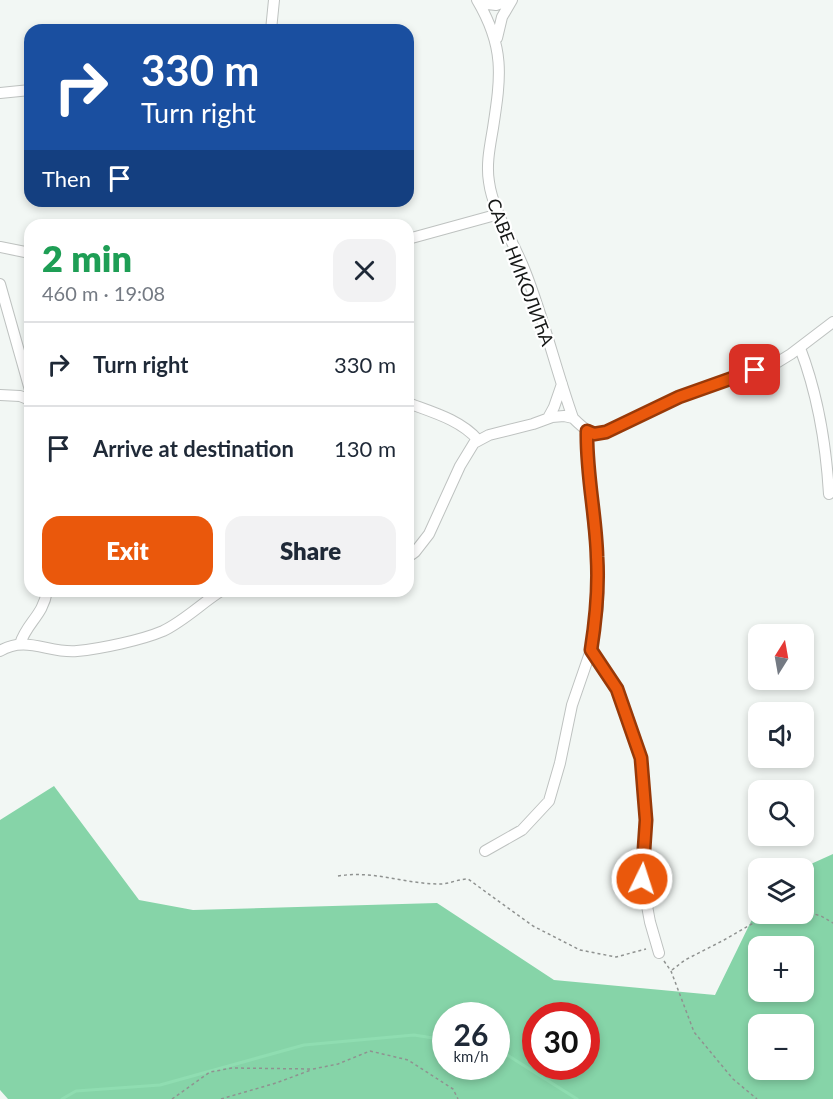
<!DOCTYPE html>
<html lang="en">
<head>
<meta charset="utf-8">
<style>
	body { margin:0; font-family:Lato,sans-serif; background:#f2f2f3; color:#1f2937; height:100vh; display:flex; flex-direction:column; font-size:22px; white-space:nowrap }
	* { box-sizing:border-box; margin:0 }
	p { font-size:20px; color:#747a83 }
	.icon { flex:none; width:33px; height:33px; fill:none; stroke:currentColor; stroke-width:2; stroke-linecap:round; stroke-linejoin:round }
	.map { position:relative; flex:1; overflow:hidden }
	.drawer { position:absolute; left:24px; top:219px; width:390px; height:378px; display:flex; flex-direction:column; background:#fff; border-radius:18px; box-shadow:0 3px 9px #0003 }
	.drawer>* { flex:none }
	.top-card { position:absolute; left:24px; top:24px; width:390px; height:183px; border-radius:18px; box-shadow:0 3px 9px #0003; background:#1a4fa0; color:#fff; overflow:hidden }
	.needle { width:39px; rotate:11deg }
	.controls { position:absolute; left:748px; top:624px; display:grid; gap:12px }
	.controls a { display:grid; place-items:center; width:66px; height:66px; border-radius:12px; background:#fff; box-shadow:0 3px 9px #0003; font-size:30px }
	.speed { position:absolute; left:432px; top:1002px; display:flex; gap:12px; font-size:30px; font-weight:700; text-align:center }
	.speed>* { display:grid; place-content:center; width:78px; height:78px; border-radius:50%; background:#fff; box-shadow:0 3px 9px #0003; line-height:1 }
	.speed small { font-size:15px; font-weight:400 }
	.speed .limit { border:9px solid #d22; background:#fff; color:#111 }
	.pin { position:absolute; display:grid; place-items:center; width:51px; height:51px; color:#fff; margin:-26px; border-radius:12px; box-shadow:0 3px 9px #0006 }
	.me { position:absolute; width:66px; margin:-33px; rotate:4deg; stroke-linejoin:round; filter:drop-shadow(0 0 4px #0008) }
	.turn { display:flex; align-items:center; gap:21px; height:126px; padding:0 18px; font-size:27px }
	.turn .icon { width:78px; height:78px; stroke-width:2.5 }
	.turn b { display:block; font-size:42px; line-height:51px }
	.then { display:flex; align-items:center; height:57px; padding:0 18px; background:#0003; gap:12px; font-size:22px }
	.round { display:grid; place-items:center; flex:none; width:63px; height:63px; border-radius:18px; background:#f2f2f3 }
	.summary { display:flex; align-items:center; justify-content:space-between; height:102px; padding:0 18px }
	h1 { font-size:36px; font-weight:800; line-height:45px; color:#1e9e55 }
	.button { display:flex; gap:12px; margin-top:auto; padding:12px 18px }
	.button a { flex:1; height:69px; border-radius:18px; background:#ea580c; color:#fff; font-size:24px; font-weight:800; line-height:69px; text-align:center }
	.button a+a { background:#f2f2f3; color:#1f2937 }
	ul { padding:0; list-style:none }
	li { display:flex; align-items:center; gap:18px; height:84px; padding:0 18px; border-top:2px solid #e0e1e3 }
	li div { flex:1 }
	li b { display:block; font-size:22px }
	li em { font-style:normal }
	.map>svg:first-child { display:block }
	.forest { fill:#86d4a8; fill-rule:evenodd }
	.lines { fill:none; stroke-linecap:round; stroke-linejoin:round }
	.stream { stroke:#8fddb1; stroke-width:3 }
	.minor-casing { stroke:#bec2c0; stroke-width:12 }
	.path { stroke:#8f9290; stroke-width:1.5; stroke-dasharray:3 3; stroke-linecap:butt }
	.minor { stroke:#fff; stroke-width:10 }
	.route-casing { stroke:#983908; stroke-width:15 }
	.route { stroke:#ea580c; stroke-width:10 }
	.labels { text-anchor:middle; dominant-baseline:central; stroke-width:4.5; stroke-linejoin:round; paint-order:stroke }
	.street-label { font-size:18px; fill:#151716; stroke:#fff }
</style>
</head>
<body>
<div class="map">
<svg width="833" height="1099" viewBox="0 0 833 1099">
	<rect width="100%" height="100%" fill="#f2f7f4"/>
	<path class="forest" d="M54,786L139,900L193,910L437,903L554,980L715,995L759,905V914H804V868H802L833,854V1099H8L0,1090V820ZM804,946V992H759V946ZM446,1016H496V1066H446ZM536,1016H586V1066H536ZM804,1024V1070H759V1024Z"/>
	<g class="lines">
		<path class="stream" d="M496,1048L577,1099
			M62,1099L76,1091L160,1085L304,1045L414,1035L446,1040"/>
		<defs>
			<path id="minor" d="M477,0C505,47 501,76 493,128C490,146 486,164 489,182C493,212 514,242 525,271C544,319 556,370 573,418C583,428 591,436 606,432L679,397L778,362L791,354L833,322
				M479,3L496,5L510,0
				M271,30L274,0
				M497,38L502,17L512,0
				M0,93L30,90
				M408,239L499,214
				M0,247L30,253
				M0,284L30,390
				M800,348C818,395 826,444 829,494
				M0,395L20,396L30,400
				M408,403C432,412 461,420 478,440
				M548,418L554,407L562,384
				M408,557L415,552L429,534L460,466L474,443L489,435L533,424L552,417L564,416L573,418
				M20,644C27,622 43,616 47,591
				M591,650L617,689L641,758L646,820L642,879L650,922L659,953
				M0,651C26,635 50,654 77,651C100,649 142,640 163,631C184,621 202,603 221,591
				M485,851L522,830L549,801L560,763L572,705L591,650L598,606V571L587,460V431"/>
		</defs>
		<use href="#minor" class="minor-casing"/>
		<path class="path" d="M338,876C373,870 405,884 440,884C449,884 458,879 468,879L533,926L580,950L616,957L646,949
			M804,911L821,916L833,923
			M664,961L671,971L694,1032L733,1079L757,1099
			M672,970L685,960L724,940L769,914
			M172,1099L210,1072L232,1068L313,1069L338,1064L370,1051L408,1060L453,1089L458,1099
			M221,1099L276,1083L311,1070"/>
		<use href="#minor" class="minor"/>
	</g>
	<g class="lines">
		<defs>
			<path id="route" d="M642,879L646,820L641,758L617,689L591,650C596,618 599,589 597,557C596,515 586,474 587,431L594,434L606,432L679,397L755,370"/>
		</defs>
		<use href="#route" class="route-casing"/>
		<use href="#route" class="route"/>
	</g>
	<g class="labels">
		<g class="street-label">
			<text transform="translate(521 272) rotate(69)">САВЕ НИКОЛИЋА</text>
		</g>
	</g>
</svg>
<div class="controls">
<a><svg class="needle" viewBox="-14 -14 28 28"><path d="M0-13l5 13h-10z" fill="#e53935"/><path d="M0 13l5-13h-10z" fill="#747a83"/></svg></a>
<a><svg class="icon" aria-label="sound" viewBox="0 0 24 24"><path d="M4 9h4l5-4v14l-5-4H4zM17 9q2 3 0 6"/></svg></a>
<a><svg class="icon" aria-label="search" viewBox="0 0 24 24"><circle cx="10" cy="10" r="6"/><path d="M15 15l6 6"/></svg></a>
<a><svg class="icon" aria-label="layers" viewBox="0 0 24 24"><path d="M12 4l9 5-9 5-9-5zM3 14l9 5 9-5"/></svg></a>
<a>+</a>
<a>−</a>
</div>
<div class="speed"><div>26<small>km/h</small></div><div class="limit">30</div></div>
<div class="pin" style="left:755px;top:370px;background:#d93025"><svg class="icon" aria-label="arrive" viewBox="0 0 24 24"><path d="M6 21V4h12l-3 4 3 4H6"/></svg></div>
<svg class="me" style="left:642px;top:879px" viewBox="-20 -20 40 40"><circle r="17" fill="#ea580c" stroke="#fff" stroke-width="3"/><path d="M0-11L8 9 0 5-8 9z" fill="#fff"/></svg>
<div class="top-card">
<div class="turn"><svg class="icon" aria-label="right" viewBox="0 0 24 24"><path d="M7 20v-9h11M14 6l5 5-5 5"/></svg><div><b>330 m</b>Turn right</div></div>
<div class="then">Then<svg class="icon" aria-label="arrive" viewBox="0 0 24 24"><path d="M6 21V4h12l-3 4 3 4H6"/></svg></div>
</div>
<section class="drawer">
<div class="summary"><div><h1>2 min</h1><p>460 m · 19:08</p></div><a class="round"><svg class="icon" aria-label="close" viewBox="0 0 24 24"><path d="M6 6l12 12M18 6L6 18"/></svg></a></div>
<ul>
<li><svg class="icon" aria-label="right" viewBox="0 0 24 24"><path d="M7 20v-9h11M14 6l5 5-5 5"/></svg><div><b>Turn right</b></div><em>330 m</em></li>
<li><svg class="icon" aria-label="arrive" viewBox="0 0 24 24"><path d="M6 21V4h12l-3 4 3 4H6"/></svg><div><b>Arrive at destination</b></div><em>130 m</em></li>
</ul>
<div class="button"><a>Exit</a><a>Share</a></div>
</section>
</div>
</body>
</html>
